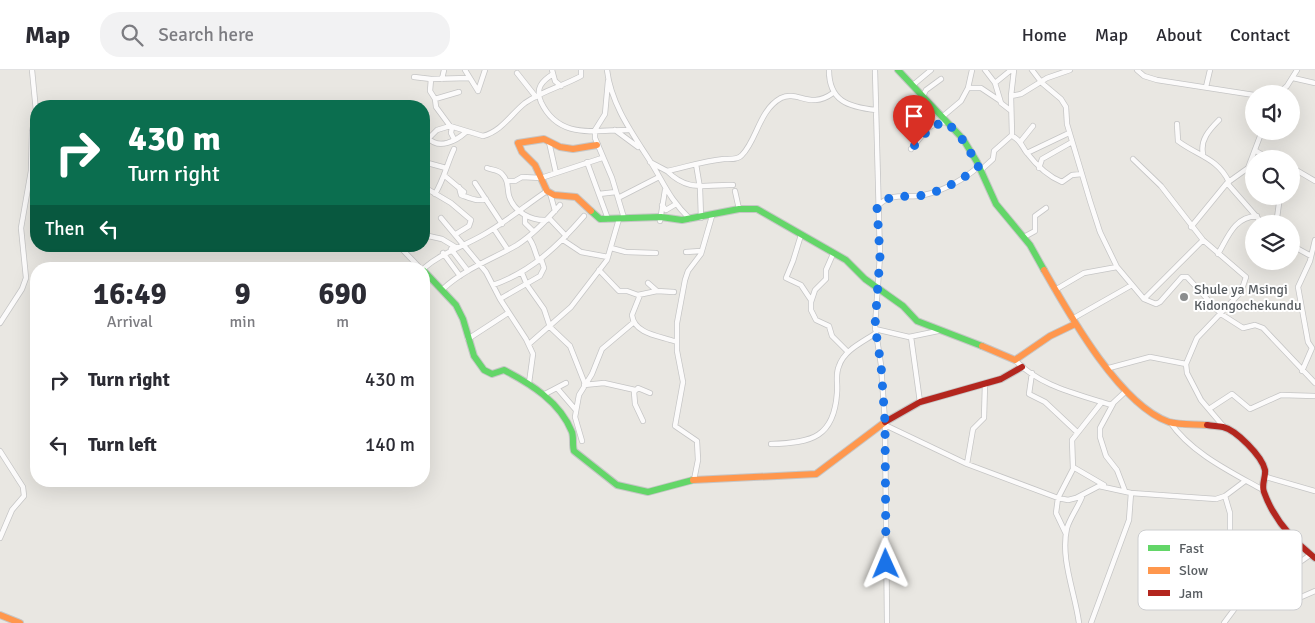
<!DOCTYPE html>
<html lang="en">
<head>
<meta charset="utf-8">
<style>
	body { margin:0; font-family:Signika,sans-serif; background:#f2f2f3; color:#2b2b33; height:100vh; display:flex; flex-direction:column; font-size:19px; white-space:nowrap }
	* { box-sizing:border-box; margin:0 }
	p { font-size:16px; color:#7c7c81 }
	.icon { flex:none; width:28px; height:28px; fill:none; stroke:currentColor; stroke-width:2; stroke-linecap:round; stroke-linejoin:round }
	.map { position:relative; flex:1; overflow:hidden }
	.side { position:absolute; left:30px; top:192px; width:400px; height:225px; display:flex; flex-direction:column; background:#fff; border-radius:20px; box-shadow:0 5px 20px #0002 }
	.side>* { flex:none }
	.hud { position:absolute; left:30px; top:30px; width:400px; height:152px; border-radius:20px; box-shadow:0 5px 20px #0002; background:#0b6e4f; color:#fff; overflow:hidden }
	.controls { position:absolute; left:1245px; top:15px; display:grid; gap:10px }
	.controls a { display:grid; place-items:center; width:55px; height:55px; border-radius:50%; background:#fff; box-shadow:0 5px 20px #0002; font-size:25px }
	.pin { position:absolute; display:grid; place-items:center; width:42px; height:42px; color:#fff; margin:-51px -21px; border-radius:50% 50% 50% 0; rotate:-45deg; box-shadow:0 0 5px #0007 }
	.pin .icon { rotate:45deg }
	.me { position:absolute; width:55px; margin:-28px; rotate:359deg; stroke-linejoin:round; filter:drop-shadow(0 0 4px #0008) }
	.turn { display:flex; align-items:center; gap:18px; height:105px; padding:0 15px; font-size:22px }
	.turn .icon { width:65px; height:65px; stroke-width:2.5 }
	.turn b { display:block; font-size:35px; line-height:42px }
	.then { display:flex; align-items:center; height:48px; padding:0 15px; background:#0003; gap:10px; font-size:19px }
	.eta { display:flex; justify-content:space-evenly; align-items:center; height:85px; text-align:center }
	.eta b { font-size:30px; font-weight:700; line-height:35px }
	ul { padding:0; list-style:none }
	li { display:flex; align-items:center; gap:15px; height:65px; padding:0 15px }
	li div { flex:1 }
	li b { display:block; font-size:19px }
	li em { font-style:normal }
	header { display:flex; align-items:center; gap:30px; box-sizing:border-box; height:70px; padding:0 25px; background:#fff; border-bottom:1px solid #e1e1e2 }
	header strong { font-size:24px }
	nav { display:flex; gap:28px; margin-inline-start:auto; font-size:18px }
	.search { width:350px; height:45px; background:#f2f2f3; display:flex; align-items:center; gap:12px; box-sizing:border-box; padding:0 18px; border-radius:20px; color:#7c7c81; font-size:19px }
	.map>svg:first-child { display:block }
	.lines { fill:none; stroke-linecap:round; stroke-linejoin:round }
	.street-casing { stroke:#c5c5c5; stroke-width:6 }
	.fast-casing { stroke:#c6c6c6; stroke-width:8 }
	.slow-casing { stroke:#c6c6c6; stroke-width:8 }
	.jam-casing { stroke:#c6c6c6; stroke-width:8 }
	.street { stroke:#fcfbfb; stroke-width:4.5 }
	.fast { stroke:#63d668; stroke-width:6 }
	.slow { stroke:#ff974d; stroke-width:6 }
	.jam { stroke:#b3261e; stroke-width:6 }
	.route { stroke:#1a73e8; stroke-width:9; stroke-dasharray:0 16.2 }
	.poi-dot { fill:#8b8d8e; stroke:#fff; stroke-width:2 }
	.labels { text-anchor:middle; dominant-baseline:central; stroke-width:4; stroke-linejoin:round; paint-order:stroke }
	.poi-label { font-size:14px; fill:#585d61; stroke:#fff; text-anchor:start }
	.key { fill:#fff; stroke:#cdced0; stroke-width:1 }
	.key-label { font-size:14px; fill:#585d61 }
</style>
</head>
<body>
<header>
<strong>Map</strong>
<div class="search"><svg class="icon" aria-label="search" viewBox="0 0 24 24"><circle cx="10" cy="10" r="6"/><path d="M15 15l6 6"/></svg>Search here</div>
<nav><a>Home</a><a>Map</a><a>About</a><a>Contact</a></nav>
</header>
<div class="map">
<svg width="1315" height="553" viewBox="0 0 1315 553">
	<rect width="100%" height="100%" fill="#e9e7e2"/>
	<g class="lines">
		<defs>
			<path id="street" d="M465,0L478,21
				M552,0L555,11L561,16
				M607,0C611,34 632,63 650,91C664,113 669,129 690,149
				M829,0C829,31 848,37 876,40
				M875,0L880,186L875,256L881,295L885,352L887,553
				M985,0L995,13L1001,33L1010,40
				M1032,0L1042,13L1061,29L1066,37L1067,54L1090,131L1100,162L1117,197L1144,229L1156,234L1160,232L1182,207H1187L1221,244L1243,258L1255,255L1263,258L1315,313
				M1137,0L1144,6L1157,10L1254,25
				M517,3L536,27
				M553,4C542,11 535,18 541,32C559,70 594,60 629,60
				M414,7L431,9L469,8
				M1293,8L1315,13
				M431,9L430,21L435,29L436,37L450,56L483,66C502,61 511,44 525,33C542,21 563,16 581,6V0
				M442,9L444,0
				M608,11L605,44L595,60V68L612,108L624,148
				M995,13L1011,0
				M913,15L931,0
				M1206,17L1210,0
				M968,18H981L999,30
				M478,21L485,0
				M1278,24L1287,16L1297,0
				M923,26L926,20L941,9
				M1011,26L1014,0
				M435,29L459,22
				M942,47L961,31L968,18L972,0
				M1177,54L1178,71C1196,85 1218,88 1229,112
				M452,57L451,63L454,69
				M928,58L937,53L947,52
				M615,60L638,77
				M1014,67C1022,72 1022,77 1027,83C1037,96 1047,106 1062,112L1072,105L1082,104
				M428,68C439,80 456,71 466,62
				M1021,71L1033,56
				M549,72L556,103
				M424,73L437,60L450,56
				M911,79L928,58L931,36
				M1256,81L1270,89
				M1027,83L1069,63
				M1203,84C1200,70 1209,60 1219,50
				M1133,89L1161,116L1203,170L1246,207L1241,222L1197,268L1186,294L1187,303L1201,330L1224,357
				M424,92L446,98
				M587,92L608,149
				M650,92L667,101C686,97 704,91 724,89C729,89 738,90 742,85C757,70 759,40 781,28C798,20 810,40 833,23
				M696,94L700,118L701,148
				M1291,97L1315,111
				M487,98C492,100 499,100 502,104C509,111 507,118 509,126C514,142 531,151 547,150
				M1039,98L1042,89L1072,72
				M981,100L993,89L994,81L1012,65L1011,26L1021,24L1047,8L1070,0
				M667,101C689,123 706,114 733,115
				M445,106L464,122
				M507,111H515L522,107L541,108L602,88
				M475,113L502,154
				M1227,113L1263,154
				M424,117L451,133L471,150L469,156L456,164
				M459,117L461,125C470,128 477,132 486,129
				M735,121L739,139
				M550,123L555,141
				M435,124C444,109 447,94 454,79
				M599,124L616,122
				M618,128L659,107
				M662,135L666,140L676,134
				M877,137C890,121 908,129 924,125C943,121 965,109 979,96
				M525,145V153L534,162
				M441,148L486,202L500,229L526,269L533,284L529,313
				M549,148L566,166
				M660,151L665,120
				M1279,154L1277,148L1280,126
				M1191,157L1227,113L1248,98L1262,61
				M494,159L508,180
				M424,165L442,169L457,178
				M801,165L793,191L786,208L801,215L811,230V240L816,250L829,256L832,266L848,282
				M528,167C535,175 534,182 539,191
				M1024,167L1035,161V146L1046,138
				M563,170L581,182L608,187
				M1291,175L1311,186
				M399,176L421,199
				M611,178L626,182L656,183
				M451,179L468,201
				M686,182L701,181
				M443,183L460,206
				M1218,184C1228,167 1234,147 1257,146
				M423,199C441,183 462,177 483,165C506,152 526,135 547,121
				M599,200L619,221H627L638,225L657,221
				M522,203L527,215L544,239L550,257L570,276L585,314
				M648,213L657,221L674,222
				M493,215C531,202 558,176 584,146
				M443,219C464,199 493,189 517,175C534,164 547,150 560,135
				M1055,220L1084,203L1117,197
				M640,225L632,245C634,264 660,266 674,271
				M500,229L540,206L544,198L541,189
				M1144,229L1203,170
				M811,232L815,220L826,209V200L833,184
				M1072,249L1132,215
				M0,253L22,219L26,208L21,158L31,101L32,62L36,41L32,0
				M875,259L909,267L938,261
				M911,267L920,332
				M468,269L508,243
				M529,274L571,237L607,190L619,149
				M1015,290C1039,316 1078,324 1111,335L1126,321
				M1109,298L1150,287L1186,294
				M1302,301L1312,278L1308,272L1298,217L1310,191L1315,170
				M1032,303L1029,324L1045,332L1077,362
				M584,315L604,313L635,320
				M557,318L575,339
				M545,324L566,313
				M1113,334L1100,358V367L1106,386L1117,400L1125,421
				M1209,339L1232,324L1250,339L1281,325L1315,326
				M643,351L635,334L634,322L638,318L650,323
				M1170,352C1191,383 1231,402 1263,420
				M885,355L967,394L1058,428L1068,430L1076,428L1099,416L1131,423L1216,429L1225,426L1245,411
				M582,371L575,347L579,325L592,304L602,279L634,252
				M771,374C812,373 834,367 837,323C838,313 835,305 839,296C844,280 863,272 876,263
				M0,381L23,417L24,426L12,440L0,468
				M967,394L973,359L984,348L985,314
				M1073,397L1104,415
				M1266,407L1315,421
				M694,410L698,390L697,371L675,356L683,312L677,281V253L685,210L688,201L701,184L712,146
				M1225,426L1230,443V467L1232,476
				M1066,464L1056,443L1058,428L1073,399L1072,370L1102,332
				M1290,537L1299,528L1315,521
				M1079,553C1075,522 1060,489 1067,458C1070,448 1078,437 1082,427
				M1091,553L1129,450L1131,423
				M1224,553L1253,514L1300,492L1310,485"/>
			<path id="fast" d="M898,0L963,69L977,92L996,134L1030,175L1044,200
				M591,141L600,149L661,147L682,150L739,139H757L846,190L865,209L903,236L917,251L982,276
				M424,201L456,235L463,249L474,286L484,300L492,304L504,300C531,314 560,332 572,362C574,368 572,375 574,381L617,415L648,422L693,410"/>
			<path id="slow" d="M591,141L576,127L554,125L547,121L535,95L522,82L518,73L544,69L560,77L573,79L597,75
				M1044,200C1069,244 1120,335 1169,352C1180,355 1195,354 1207,355
				M982,276L1015,290L1050,266L1075,254
				M693,410L816,404L885,352
				M0,545L20,553"/>
			<path id="jam" d="M885,352L920,332L1001,309L1022,297
				M1207,355C1212,356 1218,356 1223,357C1236,360 1262,386 1265,400C1266,407 1261,415 1264,422C1274,450 1292,470 1315,488"/>
		</defs>
		<use href="#street" class="street-casing"/>
		<use href="#fast" class="fast-casing"/>
		<use href="#slow" class="slow-casing"/>
		<use href="#jam" class="jam-casing"/>
		<use href="#street" class="street"/>
		<use href="#fast" class="fast"/>
		<use href="#slow" class="slow"/>
		<use href="#jam" class="jam"/>
	</g>
	<g class="lines">
		<path class="route" d="M886,494L885,352L881,295L875,256L880,186L877,137C890,121 907,129 924,125C943,121 965,108 979,96L962,69L947,52L932,56L914,76"/>
	</g>
	<circle class="poi-dot" cx="1184" cy="227" r="5"/>
	<g class="labels">
		<g class="poi-label">
			<text x="1194" y="219">Shule ya Msingi<tspan x="1194" dy="16">Kidongochekundu</tspan></text>
		</g>
	</g>
	<rect x="1138" y="460" width="164" height="80" rx="8" class="key"/>
	<rect x="1148" y="475" width="22" height="6" fill="#63d668"/>
	<rect x="1148" y="497" width="22" height="7" fill="#ff974d"/>
	<rect x="1148" y="520" width="22" height="6" fill="#b3261e"/>
	<g class="key-label">
		<text x="1179" y="483">Fast</text>
		<text x="1179" y="505">Slow</text>
		<text x="1179" y="528">Jam</text>
	</g>
</svg>
<div class="controls">
<a><svg class="icon" aria-label="sound" viewBox="0 0 24 24"><path d="M4 9h4l5-4v14l-5-4H4zM17 9q2 3 0 6"/></svg></a>
<a><svg class="icon" aria-label="search" viewBox="0 0 24 24"><circle cx="10" cy="10" r="6"/><path d="M15 15l6 6"/></svg></a>
<a><svg class="icon" aria-label="layers" viewBox="0 0 24 24"><path d="M12 4l9 5-9 5-9-5zM3 14l9 5 9-5"/></svg></a>
</div>
<div class="pin" style="left:914px;top:76px;background:#d93025"><svg class="icon" aria-label="arrive" viewBox="0 0 24 24"><path d="M6 21V4h12l-3 4 3 4H6"/></svg></div>
<svg class="me" style="left:886px;top:494px" viewBox="-20 -20 40 40"><path d="M0-17L14 15 0 8-14 15z" fill="#1a73e8" stroke="#fff" stroke-width="4"/></svg>
<div class="hud">
<div class="turn"><svg class="icon" aria-label="right" viewBox="0 0 24 24"><path d="M7 20v-9h11M14 6l5 5-5 5"/></svg><div><b>430 m</b>Turn right</div></div>
<div class="then">Then<svg class="icon" aria-label="left" viewBox="0 0 24 24"><path d="M17 20v-9H6M10 6l-5 5 5 5"/></svg></div>
</div>
<section class="side">
<div class="eta">
<div><b>16:49</b><p>Arrival</p></div>
<div><b>9</b><p>min</p></div>
<div><b>690</b><p>m</p></div>
</div>
<ul>
<li><svg class="icon" aria-label="right" viewBox="0 0 24 24"><path d="M7 20v-9h11M14 6l5 5-5 5"/></svg><div><b>Turn right</b></div><em>430 m</em></li>
<li><svg class="icon" aria-label="left" viewBox="0 0 24 24"><path d="M17 20v-9H6M10 6l-5 5 5 5"/></svg><div><b>Turn left</b></div><em>140 m</em></li>
</ul>
</section>
</div>
</body>
</html>
